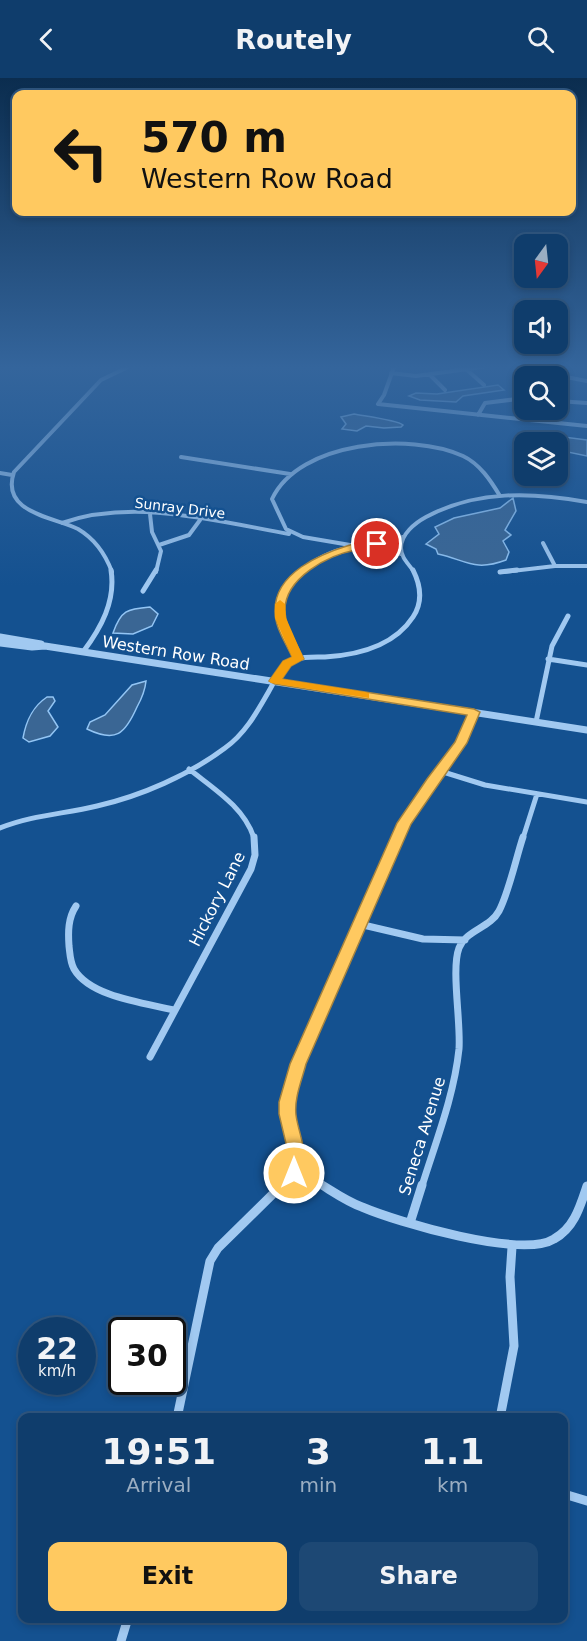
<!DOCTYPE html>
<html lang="en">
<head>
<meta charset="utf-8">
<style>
	body { margin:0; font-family:"DejaVu Sans",sans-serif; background:#1d4874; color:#f1f3f6; height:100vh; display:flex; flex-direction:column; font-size:22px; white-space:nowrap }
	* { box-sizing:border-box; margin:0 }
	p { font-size:20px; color:#9baec2 }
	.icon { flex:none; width:33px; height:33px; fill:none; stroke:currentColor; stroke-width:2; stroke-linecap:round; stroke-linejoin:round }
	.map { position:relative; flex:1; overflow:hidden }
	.drawer { position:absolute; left:18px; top:1335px; width:550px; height:210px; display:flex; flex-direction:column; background:#0f3d6c; border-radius:12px; box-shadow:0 3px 9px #0003,0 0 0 2px #2f567f }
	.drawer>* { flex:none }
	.banner { position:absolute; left:12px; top:12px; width:564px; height:126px; border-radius:12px; box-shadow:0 3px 9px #0003,0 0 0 2px #2f567f; background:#ffc960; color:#111; overflow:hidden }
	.needle { width:39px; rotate:195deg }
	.tools { position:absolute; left:514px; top:156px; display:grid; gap:12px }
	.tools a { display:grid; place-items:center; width:54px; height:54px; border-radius:12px; background:#0f3d6c; box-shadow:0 3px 9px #0003,0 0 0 2px #2f567f; font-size:30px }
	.speed { position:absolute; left:18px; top:1239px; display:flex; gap:12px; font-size:30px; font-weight:700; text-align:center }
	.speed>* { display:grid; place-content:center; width:78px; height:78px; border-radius:50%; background:#0f3d6c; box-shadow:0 3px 9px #0003,0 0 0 2px #2f567f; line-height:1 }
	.speed small { font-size:15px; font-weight:400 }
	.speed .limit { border:3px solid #111; border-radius:9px; background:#fff; color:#111 }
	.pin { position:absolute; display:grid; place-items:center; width:51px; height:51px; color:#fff; margin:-26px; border:3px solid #fff; border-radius:50%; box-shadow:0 2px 6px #0007 }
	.me { position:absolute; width:66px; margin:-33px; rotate:0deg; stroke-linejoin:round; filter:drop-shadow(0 0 4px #0008) }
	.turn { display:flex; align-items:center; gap:21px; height:126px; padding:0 30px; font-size:27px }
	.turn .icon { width:78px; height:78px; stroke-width:2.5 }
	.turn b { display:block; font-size:42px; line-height:51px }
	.eta { display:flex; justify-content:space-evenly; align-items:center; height:102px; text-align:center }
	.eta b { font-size:36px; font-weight:600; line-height:42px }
	.primary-button { display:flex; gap:12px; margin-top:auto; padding:12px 30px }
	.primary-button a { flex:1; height:69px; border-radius:12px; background:#ffc960; color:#111; font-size:24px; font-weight:600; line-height:69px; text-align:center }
	.primary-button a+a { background:#1d4874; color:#f1f3f6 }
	header { display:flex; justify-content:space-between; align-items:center; height:78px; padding:0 30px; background:#0f3d6c; font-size:27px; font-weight:600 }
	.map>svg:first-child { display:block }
	.water { fill:#3a6694; stroke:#93c5f4; stroke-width:1.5 }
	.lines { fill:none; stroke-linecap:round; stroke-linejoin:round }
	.minor-far3 { stroke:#a1c9f1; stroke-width:4 }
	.minor-far2 { stroke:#a1c9f1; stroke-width:5 }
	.minor-far1 { stroke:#a1c9f1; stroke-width:7 }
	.minor { stroke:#a1c9f1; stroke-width:9 }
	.tertiary { stroke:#a1c9f1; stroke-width:7 }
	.route { fill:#ffc960; stroke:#a6833e; stroke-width:1.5 }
	.slow { fill:#f59e0b }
	.labels { text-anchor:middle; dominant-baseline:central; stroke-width:5; stroke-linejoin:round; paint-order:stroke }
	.far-street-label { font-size:14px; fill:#fff; stroke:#145190 }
	.street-label { font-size:16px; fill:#fff; stroke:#145190 }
</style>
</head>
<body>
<header><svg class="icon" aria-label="back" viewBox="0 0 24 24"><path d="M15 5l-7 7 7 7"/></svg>Routely<svg class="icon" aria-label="search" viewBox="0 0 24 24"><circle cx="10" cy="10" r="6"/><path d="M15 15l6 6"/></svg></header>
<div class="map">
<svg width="587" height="1563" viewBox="0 0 587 1563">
	<rect width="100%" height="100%" fill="#145190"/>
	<path class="water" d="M498,307L504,312L463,318L456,324L420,322L409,318L416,315L437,316Z
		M354,336C364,338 397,342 403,347L401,349L384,350L366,348L357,353L342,351L346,346L341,339Z
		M540,356L587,362V378L558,372V364H536L537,358Z
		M513,420L516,433L505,452L511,457L503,463L509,474L506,482C474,494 466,482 438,476L436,471L426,466L439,456L435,449L454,440L500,430Z
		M150,529L158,536L152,548L133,556L113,555C121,532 127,531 150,529Z
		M146,603C145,613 142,620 137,629C125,656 116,665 87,651L90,644L105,637L132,607Z
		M47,619H53L55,623L48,633L58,649L50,658L29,664L23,660C26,643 32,629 47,619Z"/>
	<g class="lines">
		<path class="minor-far3" d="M514,289L587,303
			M466,291L484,307
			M391,295L416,298L482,289
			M429,296L445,312
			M558,323L587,325
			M378,326L587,348
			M378,326L384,317L394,289
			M478,337L485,325L525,320
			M181,379L290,396
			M0,395L12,397
			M150,436L152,454L161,473L156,494
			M62,445C134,420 216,443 289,456
			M543,465L555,488
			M159,467L189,457L200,442
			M375,467L403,459
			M356,468L303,459L286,451L272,421C299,363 411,354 463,378C480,386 491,403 500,418
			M112,494C105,475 95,461 78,451C54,439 0,435 14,394L101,302L128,289
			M300,494C332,467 363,463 401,476
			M414,494C409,486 401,480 401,470C401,456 415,445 426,439C476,412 532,414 587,424
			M503,494L555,488H587"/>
		<path class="minor-far2" d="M500,494L517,492
			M143,513L156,492
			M83,574C101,550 116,523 111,492
			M298,581C281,547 268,521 302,492
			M548,581L587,587
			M536,644L552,568L568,538
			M189,691C214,711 244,729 254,760
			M440,693L485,707L587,724
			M0,750C32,737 64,736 97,728C141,718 189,697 225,670C245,656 257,634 269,613C275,603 279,590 290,584C300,578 314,579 325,579C358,577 394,568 413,539C423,524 421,508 413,492
			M397,760L404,745L431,704L461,665L474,634
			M523,760L537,716"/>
		<path class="minor-far1" d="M76,828C68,840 68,854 69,868C70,876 70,884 74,891C90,919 145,925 174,932
			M359,846L423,861L465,862
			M150,979L251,791L255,777L254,759
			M295,1093L324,1108
			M280,1108L294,1095L296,1087V1072L288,1027L298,986L398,759
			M422,1108C436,1063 454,1018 459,971C461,944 451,891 459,870C466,852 490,850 499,833C509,814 516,780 523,759"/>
		<path class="minor" d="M322,1107C335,1115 348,1124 362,1129C397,1144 522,1181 554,1161C574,1150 580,1129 587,1108
			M410,1145L422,1107
			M177,1340L210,1183L218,1170L282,1107
			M500,1340L514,1268L510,1199L512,1169
			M564,1416L587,1423
			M121,1563L128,1540"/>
		<path class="tertiary" d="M0,559L41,566
			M0,565L32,569L45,568L587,652"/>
	</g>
	<linearGradient id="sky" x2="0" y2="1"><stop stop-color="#0b2d4f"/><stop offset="0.57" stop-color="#34659c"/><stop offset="1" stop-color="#34659c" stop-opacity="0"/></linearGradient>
	<rect width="587" height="508" fill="url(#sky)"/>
	<path class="route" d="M377,463L382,466C374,474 366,470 356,472C328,477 285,500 285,532C285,549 297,566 304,581L291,588L282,601L474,631L480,634L467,665L411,746L306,986C302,1002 294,1020 296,1037C299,1059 311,1078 300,1100L294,1103L288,1100L285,1095L289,1078L279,1036V1024L290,986L397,745L427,701L455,664L467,637L275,606L269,603L283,583L292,579C286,565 274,548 275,532C275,495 320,476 350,467C359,464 368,466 377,463Z"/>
	<path class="slow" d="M280,522L285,526L286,540L304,581L291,588L282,601L365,614L369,615V620L271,605L269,603L283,583L292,579L275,540V526Z"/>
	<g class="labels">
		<g class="far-street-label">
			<text transform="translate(180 430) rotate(7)">Sunray Drive</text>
		</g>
		<g class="street-label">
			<text transform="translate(176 575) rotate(9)">Western Row Road</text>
			<text transform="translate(217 821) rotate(-63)">Hickory Lane</text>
			<text transform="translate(422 1058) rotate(-73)">Seneca Avenue</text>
		</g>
	</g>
</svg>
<div class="tools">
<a><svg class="needle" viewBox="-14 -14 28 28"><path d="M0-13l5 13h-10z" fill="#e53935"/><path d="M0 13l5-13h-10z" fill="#9baec2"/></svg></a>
<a><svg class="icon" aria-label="sound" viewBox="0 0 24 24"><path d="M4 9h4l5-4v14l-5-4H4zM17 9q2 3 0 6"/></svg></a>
<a><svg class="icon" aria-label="search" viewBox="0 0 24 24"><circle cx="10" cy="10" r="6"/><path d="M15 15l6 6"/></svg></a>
<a><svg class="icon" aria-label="layers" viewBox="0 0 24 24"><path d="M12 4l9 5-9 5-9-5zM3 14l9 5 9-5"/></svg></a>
</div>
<div class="speed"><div>22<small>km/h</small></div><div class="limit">30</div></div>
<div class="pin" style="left:377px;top:466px;background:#d93025"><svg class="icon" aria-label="arrive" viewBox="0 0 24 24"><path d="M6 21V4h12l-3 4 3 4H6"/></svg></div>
<svg class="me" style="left:294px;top:1095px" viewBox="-20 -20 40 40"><circle r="17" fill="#ffc960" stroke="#fff" stroke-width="3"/><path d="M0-11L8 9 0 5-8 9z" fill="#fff"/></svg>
<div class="banner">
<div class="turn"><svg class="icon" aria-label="left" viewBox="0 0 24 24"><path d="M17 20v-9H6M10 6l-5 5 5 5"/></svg><div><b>570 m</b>Western Row Road</div></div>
</div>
<section class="drawer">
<div class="eta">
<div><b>19:51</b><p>Arrival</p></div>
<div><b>3</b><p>min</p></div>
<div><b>1.1</b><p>km</p></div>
</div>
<div class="primary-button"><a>Exit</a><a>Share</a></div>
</section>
</div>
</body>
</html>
